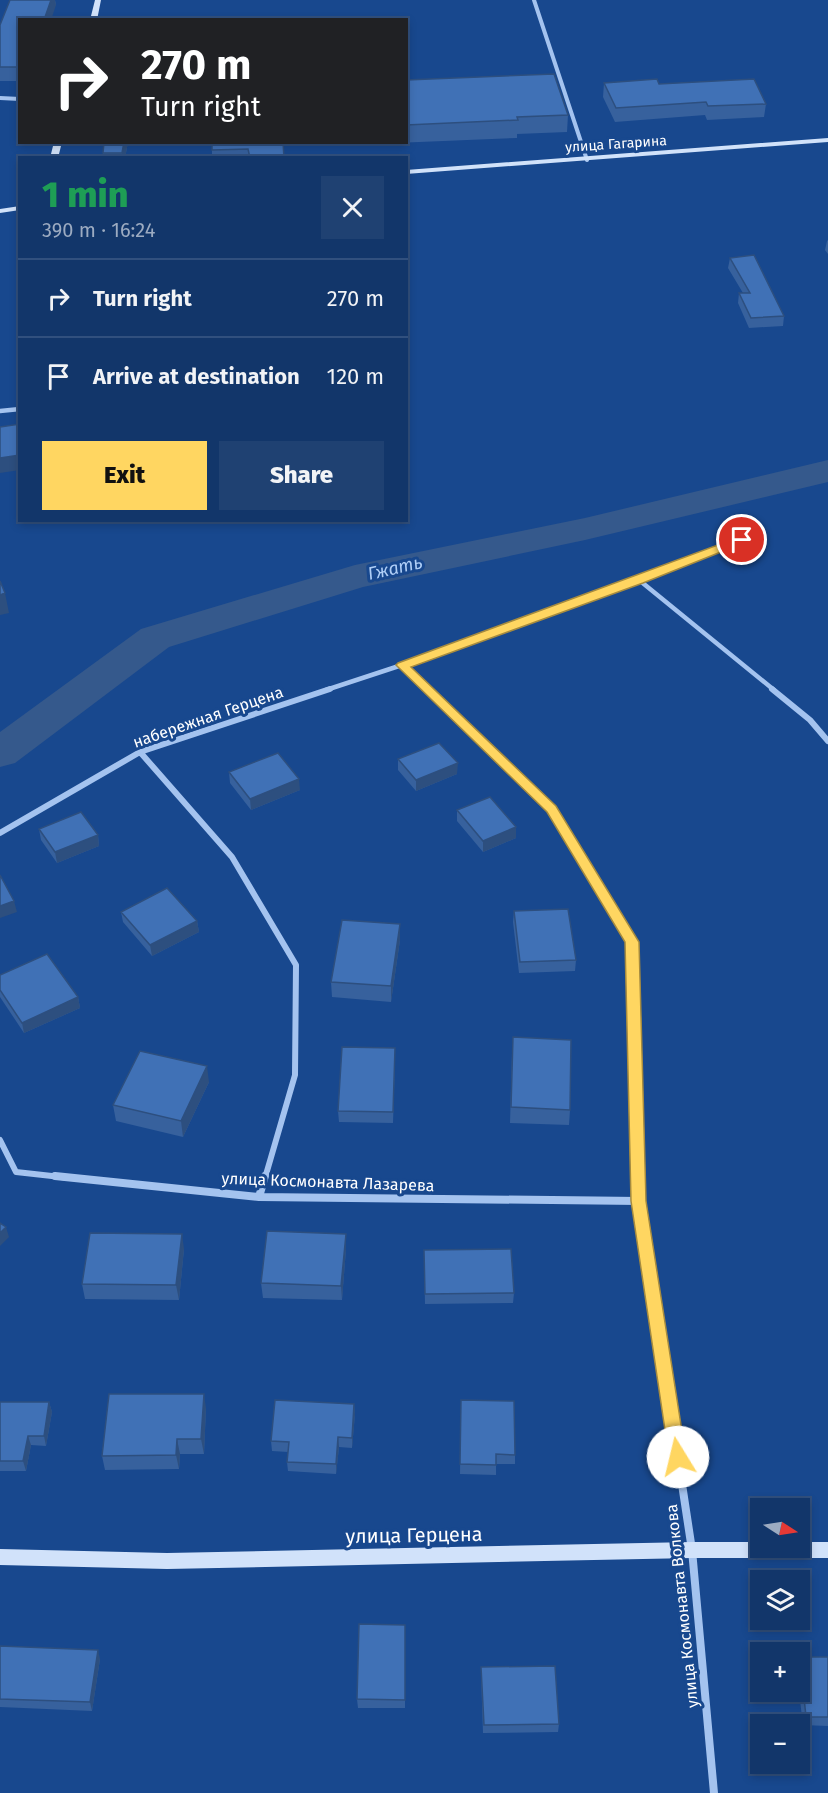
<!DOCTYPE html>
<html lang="en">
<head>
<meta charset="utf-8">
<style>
	body { margin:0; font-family:"Fira Sans",sans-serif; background:#1f4172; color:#f1f3f6; height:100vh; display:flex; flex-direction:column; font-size:22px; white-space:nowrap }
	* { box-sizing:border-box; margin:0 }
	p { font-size:20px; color:#9cabc1 }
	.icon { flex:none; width:33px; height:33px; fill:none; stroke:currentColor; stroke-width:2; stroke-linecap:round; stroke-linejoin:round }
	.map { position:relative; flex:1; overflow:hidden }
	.side { position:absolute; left:18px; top:156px; width:390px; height:366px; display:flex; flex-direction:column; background:#12366a; border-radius:0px; box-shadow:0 3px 9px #0003,0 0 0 2px #31507e }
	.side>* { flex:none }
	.hud { position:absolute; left:18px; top:18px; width:390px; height:126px; border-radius:0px; box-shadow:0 3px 9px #0003,0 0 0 2px #31507e; background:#202124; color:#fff; overflow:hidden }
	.needle { width:39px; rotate:102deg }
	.controls { position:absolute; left:750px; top:1498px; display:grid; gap:12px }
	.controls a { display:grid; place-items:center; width:60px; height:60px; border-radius:0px; background:#12366a; box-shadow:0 3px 9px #0003,0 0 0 2px #31507e; font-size:30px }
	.pin { position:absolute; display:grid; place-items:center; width:51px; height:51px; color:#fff; margin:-26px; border:3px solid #fff; border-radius:50%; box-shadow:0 2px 6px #0007 }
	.me { position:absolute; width:66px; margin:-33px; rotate:351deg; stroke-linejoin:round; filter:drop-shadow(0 0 4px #0008) }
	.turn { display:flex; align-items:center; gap:21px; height:126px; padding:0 24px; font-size:27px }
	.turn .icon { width:78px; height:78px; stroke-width:2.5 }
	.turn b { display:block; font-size:42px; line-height:51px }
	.round { display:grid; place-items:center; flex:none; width:63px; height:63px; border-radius:0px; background:#1f4172 }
	.overview { display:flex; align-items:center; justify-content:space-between; height:102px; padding:0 24px }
	h1 { font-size:36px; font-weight:800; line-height:45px; color:#1e9e55 }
	.action { display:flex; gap:12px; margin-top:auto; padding:12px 24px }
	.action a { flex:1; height:69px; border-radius:0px; background:#ffd661; color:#111; font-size:24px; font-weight:800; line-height:69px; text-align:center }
	.action a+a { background:#1f4172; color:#f1f3f6 }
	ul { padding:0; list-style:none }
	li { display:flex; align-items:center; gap:18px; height:78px; padding:0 24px; border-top:2px solid #31507e }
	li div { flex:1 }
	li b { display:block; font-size:22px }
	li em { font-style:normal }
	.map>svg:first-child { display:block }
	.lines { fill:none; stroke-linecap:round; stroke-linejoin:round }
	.river { fill:#35598c; fill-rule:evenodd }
	.street-far3 { stroke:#a4c3ef; stroke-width:4 }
	.street-far2 { stroke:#a4c3ef; stroke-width:4.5 }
	.street-far1 { stroke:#a4c3ef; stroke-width:6 }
	.street { stroke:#a4c3ef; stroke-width:8 }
	.secondary { fill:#d1e2fa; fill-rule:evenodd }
	.wall { fill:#37619d }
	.shaded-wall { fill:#2d4f7f }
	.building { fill:#4071b6; stroke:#2d4f7f; stroke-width:1.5 }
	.route { fill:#ffd661; stroke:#a68b3f; stroke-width:1.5 }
	.labels { text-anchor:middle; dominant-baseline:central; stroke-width:6; stroke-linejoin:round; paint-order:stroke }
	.far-street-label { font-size:14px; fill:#fff; stroke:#18488e }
	.street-label { font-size:16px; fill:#fff; stroke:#18488e }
	.water-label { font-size:18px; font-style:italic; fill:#afcef6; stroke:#18488e }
	.near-street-label { font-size:20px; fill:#fff; stroke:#18488e }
</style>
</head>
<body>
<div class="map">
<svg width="828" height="1793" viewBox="0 0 828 1793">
	<rect width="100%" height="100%" fill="#18488e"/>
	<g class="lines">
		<path class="river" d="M828,460V482L585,540L363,587L169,647L15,763L0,767V732L141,629L355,565L585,518Z"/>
		<path class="street-far3" d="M534,0L587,160
			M0,98L20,99"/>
		<path class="street-far2" d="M0,411L20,409
			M639,580L774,690
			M326,690L402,665
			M428,690L402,665L639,580L763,532"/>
		<path class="street-far1" d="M427,689L552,809L632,942L638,1178
			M772,689L810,720L828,741
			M140,752L232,857L296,965L295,1075L265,1178
			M0,833L140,752L330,689
			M0,1140L16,1172L70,1178"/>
		<path class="street" d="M55,1176L259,1197L639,1201
			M638,1176L639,1201L692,1550L714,1793
			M259,1197L265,1176"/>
		<path class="secondary" d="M95,0H101L97,20H90Z
			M828,138V142L406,174V170Z
			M54,142H62L58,158H50Z
			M20,206V210L0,213V209Z
			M692,1542H760V1548H800V1542H828V1558H692L167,1569L0,1565V1549L167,1553Z"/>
	</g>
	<path class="wall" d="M10,0H55L56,5L20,20V81H0V25Z
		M406,80L568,115L567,132L517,134V138L395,143V142H406Z
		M604,83L659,84L766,104L764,117L707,120L705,115L615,122L603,97Z
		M104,142H128L125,158H103V153Z
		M283,142L284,158H212V150Z
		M828,240V254L825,250L827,241Z
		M730,258L784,316L783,326L749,328L738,303L739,293H743L728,268Z
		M398,759L457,774L416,791L398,770Z
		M229,772L300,790L251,810L230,783Z
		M457,810L516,827V838L483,852L457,821Z
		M39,829L98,835L99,846L57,863L41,840Z
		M514,911L576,960L575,971L519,973L513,922Z
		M121,912L197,921L199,932L152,956L123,922Z
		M400,940L391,1002L332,997L331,982Z
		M0,975L78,997L80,1008L24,1033L0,997Z
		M512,1053L570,1110L569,1125L510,1123Z
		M395,1059L393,1123L339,1122L338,1111Z
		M209,1082L183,1137L116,1121L113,1105Z
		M184,1249L179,1300L85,1299L82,1284Z
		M346,1249L342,1300L263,1298L261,1283Z
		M424,1250L514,1293L513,1303L425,1304Z
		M461,1400L515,1455V1464H496V1475L460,1474Z
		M0,1402H49L52,1412L46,1446L31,1445L26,1471H0Z
		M354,1404L355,1414L352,1448L339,1447L336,1474L288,1471L287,1462L288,1452L272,1451L271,1441Z
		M206,1408L204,1454H180L179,1469L105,1470L102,1456Z
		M405,1625V1708H358L357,1699Z
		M0,1646L100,1659L92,1711L0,1707Z
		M800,1657H828V1726L803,1725L799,1692Z
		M481,1667L559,1724L558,1732L483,1733L481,1675Z"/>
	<path class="shaded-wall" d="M51,0H55L56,5L51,20H44Z
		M124,142H128L125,158H123L122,153Z
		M20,455V470L0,473V458Z
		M5,593L9,613L0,615V595Z
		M458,763L457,774L416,791V780Z
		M299,779L300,790L251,810L250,799Z
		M516,827V838L483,852V841Z
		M98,835L99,846L57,863L55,852Z
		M14,901L17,912L0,918V906Z
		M197,921L199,932L152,956L150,945Z
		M400,924V940L391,1002V986Z
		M78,997L80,1008L24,1033L22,1023Z
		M207,1066L209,1082L183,1137L181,1121Z
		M6,1227L9,1237L0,1246V1233Z
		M182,1234L184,1249L179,1300L176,1285Z
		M346,1234V1249L342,1300L341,1286Z
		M204,1394L206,1408L204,1454L201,1439Z
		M49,1402L52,1412L46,1446L44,1436Z
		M354,1404L355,1414L352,1448V1438Z
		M28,1436L31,1445L26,1471L23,1461Z
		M338,1437L339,1447L336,1474V1464Z
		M177,1439L180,1454L179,1469L176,1455Z
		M98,1650L100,1659L92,1711L90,1702Z"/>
	<path class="building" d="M10,0H51L44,20H20V67H0V25Z
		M205,18H244V20H205Z
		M554,74L568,115L517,117L518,120L406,125V80Z
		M657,79L659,84L754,79L766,104L708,106L706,102L616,108L604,83Z
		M104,142H124L122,153H103Z
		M212,142H283L284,158H250L248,149L212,150Z
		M754,255L784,316L751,318L739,293H750L730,258Z
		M20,424V455L0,458V427Z
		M0,581L5,593L0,595Z
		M439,743L458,763L416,780L398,759Z
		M278,753L299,779L250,799L229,772Z
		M490,797L516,827L483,841L457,810Z
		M81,812L98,835L55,852L39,829Z
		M0,875L14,901L0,906Z
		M167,888L197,921L150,945L121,912Z
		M568,909L576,960L520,962L514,911Z
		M342,920L400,924L391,986L331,982Z
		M47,954L78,997L22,1023L0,990V975Z
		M513,1037L571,1040L570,1110L511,1107Z
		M342,1047L395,1048L393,1112L338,1111Z
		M140,1051L207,1066L181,1121L113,1105Z
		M0,1223L6,1227L0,1233Z
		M267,1231L346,1234L341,1286L261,1283Z
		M90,1233L182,1234L176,1285L82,1284Z
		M511,1249L514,1293L425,1294L424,1250Z
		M109,1394H204L201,1439H177L176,1455L102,1456Z
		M275,1400L354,1404L352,1438L338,1437L336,1464L287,1462L289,1442L271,1441Z
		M461,1400L514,1401L515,1455L496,1454V1465L460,1464Z
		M0,1402H49L44,1436H28L23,1461H0Z
		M359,1624L405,1625V1700L357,1699Z
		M0,1646L98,1650L90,1702L0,1699Z
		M800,1657H828V1717H806Z
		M555,1666L559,1724L484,1725L481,1667Z"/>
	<path class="route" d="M742,536L748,540L746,542L643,583L411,667L556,806L639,942L646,1201L686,1457L684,1463L678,1465L671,1463L669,1457L631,1201L625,942L547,812L396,665L398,663Z"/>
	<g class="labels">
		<g class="far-street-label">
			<text transform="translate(616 144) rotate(-4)">улица Гагарина</text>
		</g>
		<g class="street-label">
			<text transform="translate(208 717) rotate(-19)">набережная Герцена</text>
			<text transform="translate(328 1182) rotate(2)">улица Космонавта Лазарева</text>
			<text transform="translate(682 1606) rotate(-96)">улица Космонавта Волкова</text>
		</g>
		<g class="water-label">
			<text transform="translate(395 568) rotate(-13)">Гжать</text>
		</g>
		<g class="near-street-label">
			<text transform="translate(414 1535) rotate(-1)">улица Герцена</text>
		</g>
	</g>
</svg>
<div class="controls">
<a><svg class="needle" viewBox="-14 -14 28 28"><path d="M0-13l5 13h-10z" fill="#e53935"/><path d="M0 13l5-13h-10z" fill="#9cabc1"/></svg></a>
<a><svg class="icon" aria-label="layers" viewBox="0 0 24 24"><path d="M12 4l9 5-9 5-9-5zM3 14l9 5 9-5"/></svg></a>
<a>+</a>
<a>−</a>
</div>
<div class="pin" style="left:742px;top:540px;background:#d93025"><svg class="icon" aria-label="arrive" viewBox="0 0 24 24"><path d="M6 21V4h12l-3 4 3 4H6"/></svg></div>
<svg class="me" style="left:678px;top:1457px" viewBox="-20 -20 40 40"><circle r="19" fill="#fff"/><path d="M0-13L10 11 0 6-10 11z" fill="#ffd661"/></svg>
<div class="hud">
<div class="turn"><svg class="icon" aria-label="right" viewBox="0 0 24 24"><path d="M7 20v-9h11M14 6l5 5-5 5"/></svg><div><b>270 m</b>Turn right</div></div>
</div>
<section class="side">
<div class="overview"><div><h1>1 min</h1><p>390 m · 16:24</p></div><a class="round"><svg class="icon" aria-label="close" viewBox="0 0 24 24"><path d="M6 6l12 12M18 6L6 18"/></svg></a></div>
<ul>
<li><svg class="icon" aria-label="right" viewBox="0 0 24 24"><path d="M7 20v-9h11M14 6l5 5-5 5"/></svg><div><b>Turn right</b></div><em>270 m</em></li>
<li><svg class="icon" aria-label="arrive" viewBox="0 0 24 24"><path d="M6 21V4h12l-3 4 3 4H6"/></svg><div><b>Arrive at destination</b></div><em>120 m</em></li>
</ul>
<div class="action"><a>Exit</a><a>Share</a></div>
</section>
</div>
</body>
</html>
